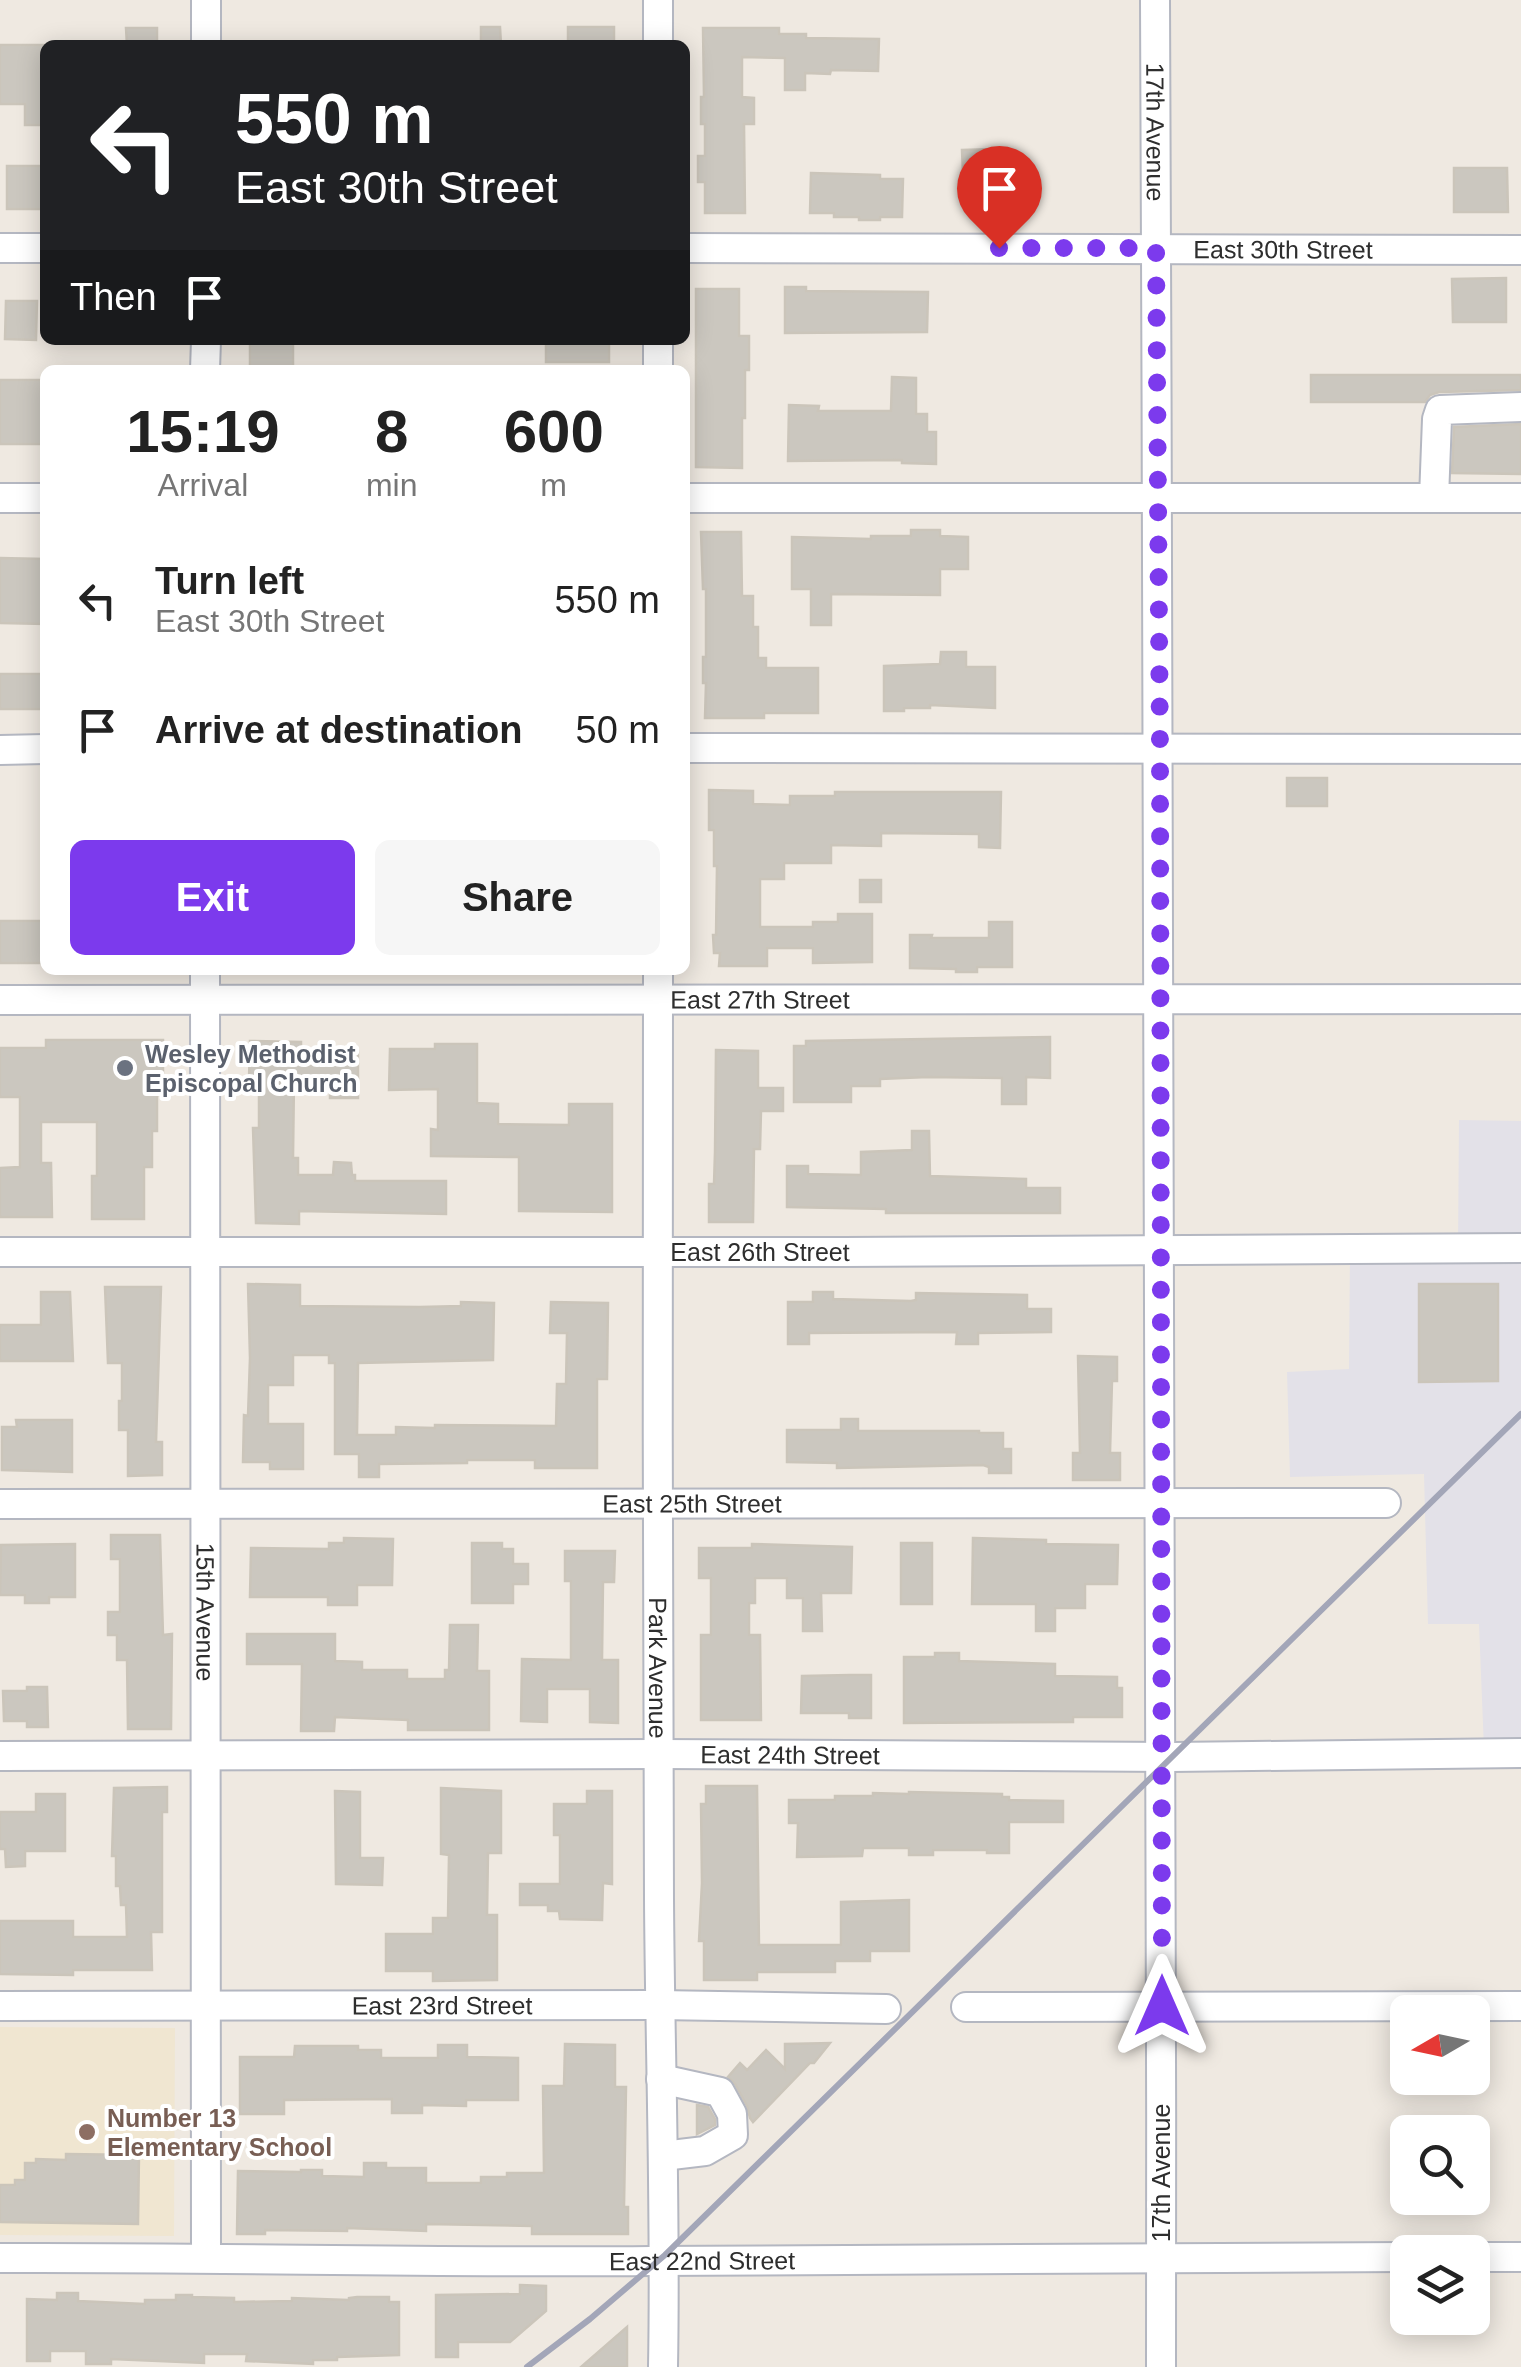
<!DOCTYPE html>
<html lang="en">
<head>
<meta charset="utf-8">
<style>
	body { margin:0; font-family:Helvetica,sans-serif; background:#f6f6f6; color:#222; height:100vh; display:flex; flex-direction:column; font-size:38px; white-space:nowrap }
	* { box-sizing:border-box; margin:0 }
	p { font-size:32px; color:#767676 }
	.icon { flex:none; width:55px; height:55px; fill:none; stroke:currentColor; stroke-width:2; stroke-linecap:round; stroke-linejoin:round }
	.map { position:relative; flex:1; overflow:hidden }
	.sheet { position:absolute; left:40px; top:365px; width:650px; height:610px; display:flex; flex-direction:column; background:#fff; border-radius:15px; box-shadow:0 5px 25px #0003 }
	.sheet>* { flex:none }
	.hud { position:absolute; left:40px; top:40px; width:650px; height:305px; border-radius:15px; box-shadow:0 5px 25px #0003; background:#202124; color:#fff; overflow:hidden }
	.needle { width:65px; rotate:261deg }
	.controls { position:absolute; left:1390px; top:1995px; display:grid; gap:20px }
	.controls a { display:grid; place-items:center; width:100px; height:100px; border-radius:15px; background:#fff; box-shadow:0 5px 25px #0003; font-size:50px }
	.pin { position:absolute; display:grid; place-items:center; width:85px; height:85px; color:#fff; margin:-102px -42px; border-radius:50% 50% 50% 0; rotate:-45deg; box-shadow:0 0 10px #0007 }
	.pin .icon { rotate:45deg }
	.me { position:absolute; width:110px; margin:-55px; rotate:0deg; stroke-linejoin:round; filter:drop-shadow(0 0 8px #0008) }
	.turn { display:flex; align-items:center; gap:35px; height:210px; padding:0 30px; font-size:45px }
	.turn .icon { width:130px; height:130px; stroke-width:2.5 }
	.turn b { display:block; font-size:70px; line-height:85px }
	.then { display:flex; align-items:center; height:95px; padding:0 30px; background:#0003; gap:20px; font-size:38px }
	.eta { display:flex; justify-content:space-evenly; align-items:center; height:170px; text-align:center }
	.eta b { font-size:60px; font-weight:600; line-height:70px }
	.action { display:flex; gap:20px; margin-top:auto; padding:20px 30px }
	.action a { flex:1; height:115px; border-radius:15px; background:#7c3aed; color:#fff; font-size:40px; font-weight:600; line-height:115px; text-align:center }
	.action a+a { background:#f6f6f6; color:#222 }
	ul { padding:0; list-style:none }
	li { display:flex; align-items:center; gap:30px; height:130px; padding:0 30px }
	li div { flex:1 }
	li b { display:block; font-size:38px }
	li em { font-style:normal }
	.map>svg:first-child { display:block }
	.industrial { fill:#e3e1e8 }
	.education { fill:#f0e6d1 }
	.building { fill:#cbc7bf; stroke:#cbc5ba; stroke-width:2.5 }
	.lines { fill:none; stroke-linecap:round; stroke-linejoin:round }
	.minor-casing { stroke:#b4b7c1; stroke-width:32 }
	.minor { stroke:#fff; stroke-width:28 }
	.rail { stroke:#a3a6b8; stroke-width:6 }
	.route { stroke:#7c3aed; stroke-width:18; stroke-dasharray:0 32.4 }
	.worship-dot { fill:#6b7280; stroke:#fff; stroke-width:4 }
	.education-dot { fill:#8d6e63; stroke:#fff; stroke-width:4 }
	.labels { text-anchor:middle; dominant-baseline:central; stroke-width:8; stroke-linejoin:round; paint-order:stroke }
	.street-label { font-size:25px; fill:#2e2e2e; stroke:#fff }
	.worship-label { font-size:25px; font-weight:bold; fill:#5b616d; stroke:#fff; text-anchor:start }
	.education-label { font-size:25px; font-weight:bold; fill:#785e54; stroke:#fff; text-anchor:start }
</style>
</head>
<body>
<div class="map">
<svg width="1521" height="2367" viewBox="0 0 1521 2367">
	<rect width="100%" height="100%" fill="#efe9e1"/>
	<path class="industrial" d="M1459,1120L1521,1121V1748L1484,1749L1479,1624H1428L1424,1474L1290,1477L1287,1372L1349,1369L1350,1249L1458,1247Z"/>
	<path class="education" d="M0,2027L175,2028L174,2236L0,2235Z"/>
	<path class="building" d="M481,27H500L501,45H481Z
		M568,27H614V45H568Z
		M126,28H157V45H127Z
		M703,28H779V34H806V38L879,39L878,71L831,70L830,74L805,73V90H785V58L742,57V97L754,98V124H744L745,213H705V182H698V156H705V124H701V97H704Z
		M0,45H45V125H25V104H0Z
		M995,149L997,197L964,198L962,150Z
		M7,166H45V209H7Z
		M1454,168H1507L1508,212H1454Z
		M811,173L880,175V179H903L902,217H880V220H859V217H834V213H810Z
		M1506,278V322H1453L1452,279Z
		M785,287H806V291L928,292L927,332L785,333Z
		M696,289H739V336H749V370H745V418H742V468L696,467Z
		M6,301H37L36,340L5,339Z
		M250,340H293V368H250Z
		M546,340H609V362H546Z
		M1311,375H1521V390L1439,392L1430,395L1425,402H1311Z
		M892,377L916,378V414H927V432H936V464L902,463V460L788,461L789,405L819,406L818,411H891Z
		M0,380H45V444H0Z
		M1521,424V474L1452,473L1454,427Z
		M911,530H940V536L968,537V569H940V595L831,594V625H811V589H792V537L871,539V536H911Z
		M701,532H741L742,596H753V627H758V658H766V668H818V713H764V718H705L706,683H703V657H706V589H703Z
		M0,558L45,559V624L0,623Z
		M941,652H966V667H995V708L930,705V708H904V711H884V666L940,664Z
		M0,674H45V709H0Z
		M1287,778H1327V806H1287Z
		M709,790L753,791V804L790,805V796H835V792H1001L1000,848L979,847V834L881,833V846L831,845V863H784V879H760V927H813V922H838V914H872V962L813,963V948H767V966H719L720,953H714L713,935H716L717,866H714V830H709Z
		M860,880H881V902H860Z
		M0,921H45V963H0Z
		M989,922H1012V967H977V972H956V969L910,968V935H932L931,938H989Z
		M1050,1037V1078L1026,1077V1104H1002V1078L928,1077L880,1079V1086H851V1102H794V1046H806V1041Z
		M46,1040H163V1095H157V1131H152V1167H144V1219H92V1176H97V1122H41V1163H51L52,1217H0V1168L20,1167V1097H0V1048H46Z
		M250,1041L301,1042V1050L358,1051V1098H330V1080H294L293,1158H298V1175H333L334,1162L351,1163L352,1175H355V1181H446V1214L299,1211V1224L256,1223L253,1128H259V1080H249Z
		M435,1044H477V1103L498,1104V1124L569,1125V1104H612V1212L519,1211V1157L431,1156V1129L438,1130V1089L389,1090L390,1049H435Z
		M716,1050L758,1051V1088H783V1111H761L760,1149H754L753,1222H709V1184H714L715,1152Z
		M912,1131H929L930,1176L1026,1179V1188H1060V1213H886V1209L787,1207V1166H808V1174L861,1175V1152L912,1150Z
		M248,1284L300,1285V1306L420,1307L461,1306V1302L494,1303L493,1360L358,1363L357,1435H396V1427L435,1428V1425L556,1426L557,1384H566L567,1333H550L551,1302L608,1303L607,1379H597V1468H535V1460H467V1463L379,1464V1477H359V1454H335V1363H329V1355H293V1385H268V1424H303V1469H270V1462H243L244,1415L248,1416L250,1358Z
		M1419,1284H1498V1381L1419,1382Z
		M105,1287H161L156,1442H162V1475L128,1476V1430H119V1401H122V1363H108Z
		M41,1292H70L73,1361H0V1325H41Z
		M813,1292H833V1299L911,1301L916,1300V1293L1027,1295V1309H1051V1332L978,1333V1344H956L957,1332L809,1333V1344H788V1302H813Z
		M1078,1356L1117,1357V1381H1112L1110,1453H1120V1480H1073V1453H1080Z
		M841,1419H858V1431H979V1433H1003V1449H1011V1473H989V1467L983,1465L837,1468V1463L787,1462V1430H841Z
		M16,1420H72V1472L2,1470V1427H17Z
		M111,1535H160L163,1635L172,1634L171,1729H128L127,1660H117V1635H108V1612H120V1559H111Z
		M344,1538L393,1539L392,1585H357V1605H328V1597H250L251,1548L329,1549V1543H344Z
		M973,1538L1046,1540V1544L1118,1545L1117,1584H1085V1608H1055V1631H1036V1604H972Z
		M472,1543H502V1549H513V1564H528V1584H513V1603H472Z
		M901,1543H932V1604H901Z
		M75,1544V1597H49V1603H25V1595H0L1,1545Z
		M752,1544L852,1547L851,1593H821L822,1631H803V1598H787V1578H755V1603H749V1635H760L761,1720H701V1635H711V1578H699V1548H752Z
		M565,1551H615L614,1582H603L602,1660H618V1723L590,1722V1689H547V1722L521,1721L522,1659L571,1660V1581H565Z
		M450,1625H478L477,1671H489V1730H408V1720L335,1717L334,1731H301L302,1664H247V1634H335V1661L362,1662V1670H407V1679H445V1670H449Z
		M935,1653H959V1661L1055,1664V1676L1117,1677V1688H1122V1717H1073V1722L904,1723V1657H935Z
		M850,1675H871V1718H849V1713H801L802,1676Z
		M27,1687H47L48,1727H27V1721H4L3,1691H27Z
		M706,1786H757L759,1945H841V1902L909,1900V1951H870V1961H835V1972H757V1980H704V1941H699L702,1883L701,1804H706Z
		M167,1787V1812H162V1932H151L152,1970H73V1975L0,1974V1921H73V1937H127L126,1905H121L120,1886H116V1856H112L114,1788Z
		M441,1788L501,1791V1853H488L487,1915H497V1980L433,1981V1971H386V1934H433V1918H448L449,1855L441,1854Z
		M335,1791L360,1792V1858H383L382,1885L336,1884Z
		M587,1791H612V1884L603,1883L602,1920L560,1919L559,1911H548V1905H520V1884H560V1835H554V1804H587Z
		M909,1792L1002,1794V1797H1009V1800L1063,1801V1822H1009V1853H987V1850H933V1855H909V1848H863L862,1856L797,1857L798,1823H789V1800H835V1796H873V1793L909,1794Z
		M36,1794H65V1851H25V1866L6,1867L5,1849H0V1812H36Z
		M830,2043L814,2063H810L753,2122L750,2118L747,2106L735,2084L728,2077L740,2063L747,2070L766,2050L785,2069V2044Z
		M565,2044L615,2045V2087H626L624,2207H628V2234H532V2226L426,2224V2231L347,2228V2231L265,2230V2234H237L238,2171L301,2172V2170H322V2176L364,2177V2163H386V2168H426V2183H481V2177H507V2173H544L543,2086H564Z
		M438,2045H467V2057L518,2058V2100H466V2106L422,2105V2113H392V2099L284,2100V2114H240V2057H294L295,2046H358V2050H381V2058H438Z
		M697,2105L708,2107L715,2119V2125L697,2134Z
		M66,2154L139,2155L138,2224L0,2222V2185H15V2180H25V2163H36V2159L66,2160Z
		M520,2285L546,2286V2311L510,2342H458V2357H436V2295L520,2294Z
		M57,2293H78V2301L145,2304V2300H176V2295H192V2297L234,2298V2302L292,2301V2298L349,2300V2298L357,2297H389V2302H399V2355L337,2357V2360H313V2364L246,2361L247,2354H204V2363L111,2359V2364H86V2351H50V2361H27V2299L57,2300Z
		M627,2327V2367H581Z"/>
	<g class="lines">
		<defs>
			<g id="minor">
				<path d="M206,0V45"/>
				<path d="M658,0V45"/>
				<path id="s1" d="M1155,0C1158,789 1162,1578 1161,2367"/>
				<path d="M0,248H45"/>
				<path id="s2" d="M685,248L1521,250"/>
				<path d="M658,340V370"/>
				<path d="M205,370L206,340"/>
				<path d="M0,498H45"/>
				<path d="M685,498H1521"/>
				<path d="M1434,498L1437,419L1440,410L1521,407"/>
				<path d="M685,748L1521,749"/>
				<path d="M0,750L45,749"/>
				<path id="s3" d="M205,970L206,2257"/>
				<path id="s4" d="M658,970C658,1280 657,1589 659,1899C660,2055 666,2211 663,2367"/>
				<path id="s5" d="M0,1000L1521,999"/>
				<path id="s6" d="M0,1252H844L1521,1248"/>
				<path id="s7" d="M0,1504L1386,1503"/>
				<path id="s8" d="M0,1756L658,1754L1172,1757L1521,1753"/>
				<path id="s9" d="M0,2006L659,2005L886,2009"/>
				<path d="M966,2007L1521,2006"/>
				<path d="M661,2079L720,2092L732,2114L733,2135L705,2151L663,2156"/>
				<path d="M1472,2257H1521"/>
				<path id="s10" d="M0,2258C217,2257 434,2263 651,2261C903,2260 1155,2256 1408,2257"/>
			</g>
		</defs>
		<use href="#minor" class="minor-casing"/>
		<use href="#minor" class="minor"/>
		<path class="rail" d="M527,2367L590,2319L665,2255L1521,1414"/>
	</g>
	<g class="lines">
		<path class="route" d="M999,248H1156L1160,748L1162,2006"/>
	</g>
	<circle class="worship-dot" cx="125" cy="1068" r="10"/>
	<circle class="education-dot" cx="87" cy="2132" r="10"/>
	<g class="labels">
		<g class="street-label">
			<text stroke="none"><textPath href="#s1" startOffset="132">17th Avenue</textPath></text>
			<text stroke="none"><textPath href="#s2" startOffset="598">East 30th Street</textPath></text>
			<text stroke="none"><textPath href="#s5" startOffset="760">East 27th Street</textPath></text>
			<text stroke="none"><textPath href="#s6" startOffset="760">East 26th Street</textPath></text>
			<text stroke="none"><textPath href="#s7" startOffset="692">East 25th Street</textPath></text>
			<text stroke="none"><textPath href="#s3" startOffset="642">15th Avenue</textPath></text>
			<text stroke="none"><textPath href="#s4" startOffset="698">Park Avenue</textPath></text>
			<text stroke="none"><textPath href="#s8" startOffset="790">East 24th Street</textPath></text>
			<text stroke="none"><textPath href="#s9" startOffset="442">East 23rd Street</textPath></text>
			<text transform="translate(1161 2173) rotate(-90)">17th Avenue</text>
			<text stroke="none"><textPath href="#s10" startOffset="702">East 22nd Street</textPath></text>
		</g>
		<g class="worship-label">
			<text x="145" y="1054">Wesley Methodist<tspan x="145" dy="29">Episcopal Church</tspan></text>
		</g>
		<g class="education-label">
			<text x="107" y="2118">Number 13<tspan x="107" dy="29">Elementary School</tspan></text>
		</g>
	</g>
</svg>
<div class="controls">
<a><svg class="needle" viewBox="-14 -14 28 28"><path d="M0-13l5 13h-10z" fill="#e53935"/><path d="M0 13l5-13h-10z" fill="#767676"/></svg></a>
<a><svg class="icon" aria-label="search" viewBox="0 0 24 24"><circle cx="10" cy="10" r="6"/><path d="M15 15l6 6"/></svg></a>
<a><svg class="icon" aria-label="layers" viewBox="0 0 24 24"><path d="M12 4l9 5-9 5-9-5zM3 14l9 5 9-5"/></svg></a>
</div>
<div class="pin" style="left:999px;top:248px;background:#d93025"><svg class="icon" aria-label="arrive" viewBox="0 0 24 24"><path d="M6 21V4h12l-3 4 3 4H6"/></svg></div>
<svg class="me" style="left:1162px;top:2006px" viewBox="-20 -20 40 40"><path d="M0-17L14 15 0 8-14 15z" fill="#7c3aed" stroke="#fff" stroke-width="4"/></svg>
<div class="hud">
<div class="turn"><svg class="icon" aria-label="left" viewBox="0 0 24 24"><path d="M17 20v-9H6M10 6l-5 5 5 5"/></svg><div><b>550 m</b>East 30th Street</div></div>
<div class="then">Then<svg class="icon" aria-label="arrive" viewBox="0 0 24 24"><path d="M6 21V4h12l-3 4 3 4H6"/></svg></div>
</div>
<section class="sheet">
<div class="eta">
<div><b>15:19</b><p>Arrival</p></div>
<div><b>8</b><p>min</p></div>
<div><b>600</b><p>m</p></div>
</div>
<ul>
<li><svg class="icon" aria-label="left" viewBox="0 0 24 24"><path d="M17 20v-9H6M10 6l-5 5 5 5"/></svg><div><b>Turn left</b><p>East 30th Street</p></div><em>550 m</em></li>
<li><svg class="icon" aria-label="arrive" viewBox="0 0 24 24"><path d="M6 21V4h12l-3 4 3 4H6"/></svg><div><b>Arrive at destination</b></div><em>50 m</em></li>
</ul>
<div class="action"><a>Exit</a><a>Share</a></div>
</section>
</div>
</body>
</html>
